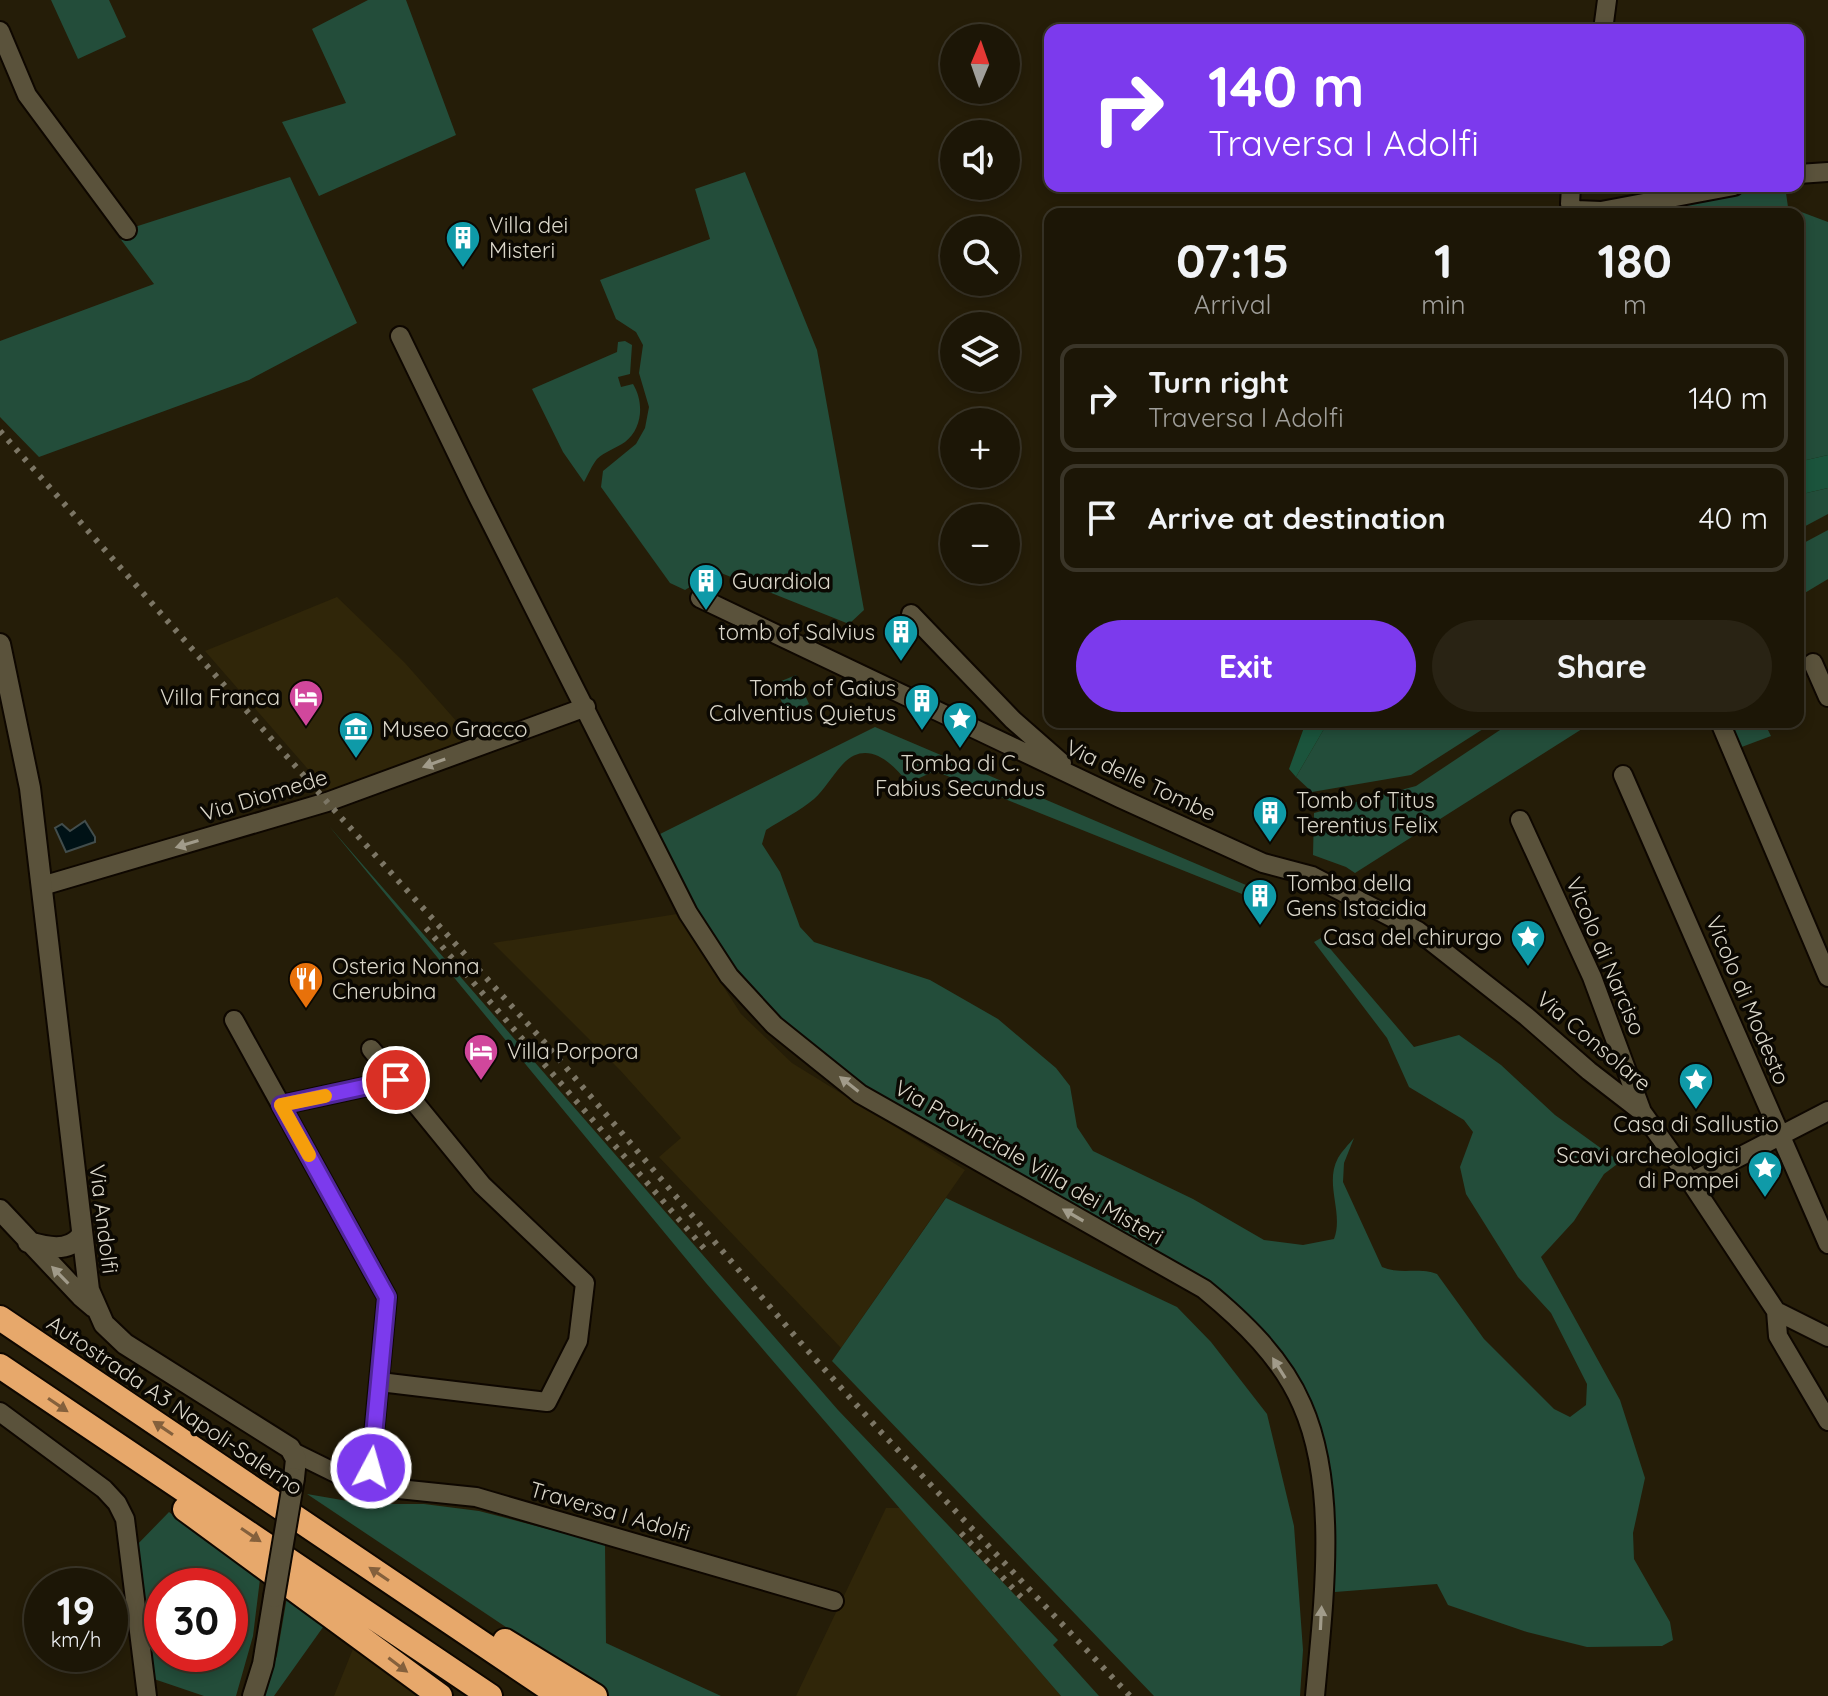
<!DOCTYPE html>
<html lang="en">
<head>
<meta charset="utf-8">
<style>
	body { margin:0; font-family:Quicksand,sans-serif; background:#292314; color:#f1f3f6; height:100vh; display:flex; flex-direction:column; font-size:30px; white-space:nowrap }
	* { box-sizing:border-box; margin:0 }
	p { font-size:26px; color:#a09f9b }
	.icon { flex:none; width:44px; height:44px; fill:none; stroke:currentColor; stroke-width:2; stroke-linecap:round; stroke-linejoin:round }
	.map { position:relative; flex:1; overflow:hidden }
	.drawer { position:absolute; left:1044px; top:208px; width:760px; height:520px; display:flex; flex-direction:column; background:#1c1606; border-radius:16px; box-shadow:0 4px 12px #0003,0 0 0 2px #3a3528 }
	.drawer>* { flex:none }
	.guide { position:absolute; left:1044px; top:24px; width:760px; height:168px; border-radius:16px; box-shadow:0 4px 12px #0003,0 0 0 2px #3a3528; background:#7c3aed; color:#fff; overflow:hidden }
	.needle { width:52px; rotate:2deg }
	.controls { position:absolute; left:940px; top:24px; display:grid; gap:16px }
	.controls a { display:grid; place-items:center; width:80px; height:80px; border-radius:50%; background:#1c1606; box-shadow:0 4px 12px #0003,0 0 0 2px #3a3528; font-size:40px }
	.speed { position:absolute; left:24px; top:1568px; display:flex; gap:16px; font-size:40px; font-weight:700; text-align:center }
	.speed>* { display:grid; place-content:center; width:104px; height:104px; border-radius:50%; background:#1c1606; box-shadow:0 4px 12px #0003,0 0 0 2px #3a3528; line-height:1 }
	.speed small { font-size:20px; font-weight:400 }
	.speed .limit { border:12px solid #d22; background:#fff; color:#111 }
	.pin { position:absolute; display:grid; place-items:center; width:68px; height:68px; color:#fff; margin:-34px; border:4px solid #fff; border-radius:50%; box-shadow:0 2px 8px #0007 }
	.me { position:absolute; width:88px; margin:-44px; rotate:6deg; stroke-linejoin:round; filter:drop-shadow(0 0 6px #0008) }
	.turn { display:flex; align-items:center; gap:28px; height:168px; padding:0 32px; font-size:36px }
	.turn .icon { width:104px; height:104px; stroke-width:2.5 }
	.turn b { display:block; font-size:56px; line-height:68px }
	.eta { display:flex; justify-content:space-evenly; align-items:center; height:136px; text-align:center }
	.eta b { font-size:48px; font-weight:700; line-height:56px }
	.cta { display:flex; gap:16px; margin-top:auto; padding:16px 32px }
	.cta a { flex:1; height:92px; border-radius:48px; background:#7c3aed; color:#fff; font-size:32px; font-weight:700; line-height:92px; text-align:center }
	.cta a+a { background:#292314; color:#f1f3f6 }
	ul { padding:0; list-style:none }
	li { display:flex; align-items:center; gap:24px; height:108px; margin:0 16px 12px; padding:0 16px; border:4px solid #3a3528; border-radius:16px }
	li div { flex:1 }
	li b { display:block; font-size:30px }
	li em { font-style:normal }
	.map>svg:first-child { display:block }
	.built { fill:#302609 }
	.green { fill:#234d3a; fill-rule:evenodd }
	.forest { fill:#1b543c }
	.water { fill:#001216; stroke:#424d4c; stroke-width:2 }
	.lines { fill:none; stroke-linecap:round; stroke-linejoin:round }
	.street-casing { stroke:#0e0700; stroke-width:22 }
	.secondary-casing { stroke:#0e0700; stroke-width:24 }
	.highway-casing { stroke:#0e0700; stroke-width:28 }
	.street { stroke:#5a523b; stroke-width:18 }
	.secondary { stroke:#5a523b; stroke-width:20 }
	.highway { stroke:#e7a86b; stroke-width:24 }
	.rail { stroke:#7c7665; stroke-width:6; stroke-dasharray:4 8; stroke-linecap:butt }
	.secondary-bridge-casing { stroke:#0e0700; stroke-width:24; stroke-linecap:butt }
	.secondary-bridge { stroke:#5a523b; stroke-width:20 }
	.oneway { fill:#a19b8a }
	.oneway2 { fill:#84603c }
	.route-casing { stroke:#51269a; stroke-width:20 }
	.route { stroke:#7c3aed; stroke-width:14 }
	.slow { stroke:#f59e0b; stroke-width:14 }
	.labels { text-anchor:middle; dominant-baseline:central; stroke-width:7; stroke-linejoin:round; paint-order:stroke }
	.poi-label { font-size:22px; fill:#dbd7ca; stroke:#0b0802; text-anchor:start }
	.street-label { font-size:22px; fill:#dbd7ca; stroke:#0b0802 }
</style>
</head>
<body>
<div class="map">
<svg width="1828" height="1696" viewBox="0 0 1828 1696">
	<rect width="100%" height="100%" fill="#251d08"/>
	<path class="built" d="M337,597L405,663L473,740L327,791L205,651Z
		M677,914L741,1014L792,1063L965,1170L841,1348L659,1157L681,1138L620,1070L493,943Z
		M886,1508H900L1061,1696H796Z
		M355,1644L423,1696H334Z"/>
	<path class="green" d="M51,0H109L126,37L78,59Z
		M368,0H406L456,135L319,196L282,122L346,103L312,29Z
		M745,172L817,350L864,610L849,624L716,571L685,590L670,583L601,487L603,471L636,444L645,428L649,407L639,373L643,345L636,332L616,319L600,280L710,239L695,189Z
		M290,177L357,323L249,380L39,457L0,417V341L154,284L116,233Z
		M1773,186H1785L1788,207L1828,222V455L1798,462V214H1632Z
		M625,341L632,345L630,374L618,377L621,387L633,384C644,402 643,428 625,442C616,448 604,452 597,459C592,465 588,475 584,482L563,452L532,389L617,352L618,342Z
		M1828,488V514L1798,530V495Z
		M1828,530V579L1798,597V546Z
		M796,675L809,704L787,714L774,684Z
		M1328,722H1494L1411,775L1312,792L1296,777Z
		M1512,722H1593L1355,873L1346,867L1313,855L1314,813L1416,786Z
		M1728,722H1764L1771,736L1739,748Z
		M875,727L1246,885L1242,894L935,771L908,783C892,762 866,738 842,765C832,776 824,790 814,799C800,811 781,820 766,830L762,844L780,872L800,927L814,942L930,980L998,1019L1056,1068L1070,1086L1077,1127L1093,1151L1193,1199L1264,1240L1303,1245L1334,1239C1344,1213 1324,1184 1338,1158C1342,1151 1349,1144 1354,1138L1344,1163L1343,1182L1382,1267C1400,1275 1419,1267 1437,1274L1484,1339L1554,1409L1570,1417L1586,1405L1587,1384L1551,1313L1518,1277L1466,1194L1460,1167L1473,1132L1464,1120L1409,1087L1387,1038L1314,942L1321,938L1414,1047L1459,1035L1501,1065L1555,1115L1620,1162L1604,1174L1574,1221L1541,1257L1620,1400L1645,1478L1633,1533L1634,1559L1670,1622L1673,1640L1662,1646L1587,1647L1527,1632L1448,1605L1437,1584L1335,1592L1328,1456L1318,1423L1297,1383L1233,1302L906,1114L853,1079L780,1021L737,976L702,924L656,836Z
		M329,826L838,1410L1058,1640L1053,1645L1099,1696H1061L706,1283Z
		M946,1198L1177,1307L1211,1342L1267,1414L1294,1526L1303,1650L1300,1696H1154L832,1361Z
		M307,1494L365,1504H424L479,1511L605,1544L606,1643L721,1696H609Z
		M169,1512L260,1579L253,1636L236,1696H204L151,1678L133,1549ZM162,1586H230V1654H162Z
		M287,1597L326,1623L274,1696H264L277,1655Z"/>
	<path class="forest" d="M1828,455V488L1798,495V462Z
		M1306,722H1328L1296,777L1289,769Z"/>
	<path class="water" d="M85,821L95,837V842L66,852L55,828L62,824L70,831Z"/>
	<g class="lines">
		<defs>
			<path id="street" d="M1603,30L1607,0
				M0,31L27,95L127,230
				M1798,174L1828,172
				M1571,186L1570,204L1576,210L1601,211L1734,186
				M400,336L477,495L688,913L729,976L774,1025L860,1094L1204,1289C1243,1321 1282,1358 1302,1405C1339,1488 1323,1607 1315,1696
				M700,598L1120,798L1263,863L1312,876L1418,931L1526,1016L1589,1071L1642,1112L1672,1154L1776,1311L1828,1337
				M911,614L1013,720L1062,763
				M1813,663L1828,697
				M1722,727L1828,977
				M1623,775L1828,1244
				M1520,820L1592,977L1642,1112
				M42,886L327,802L586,707
				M234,1020L387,1297L369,1486
				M371,1049L482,1185L585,1283L578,1341L547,1402L380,1382
				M281,1105L396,1080
				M1691,1182L1828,1111
				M1776,1311L1778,1336L1828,1421
				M0,1412L104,1489L117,1503L125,1519L147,1696
				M295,1453L360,1485L476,1497L834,1601"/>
			<path id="secondary" d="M0,644L30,788L89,1290L104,1324L125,1344L290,1448L296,1459L294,1478
				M0,1210L81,1296L94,1307
				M28,1242C46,1247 68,1253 81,1236
				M253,1696L263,1664L274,1597"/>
			<path id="highway" d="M0,1318L560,1696
				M0,1366L490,1696
				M185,1509L440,1696
				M505,1641L595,1696"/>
		</defs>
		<use href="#street" class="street-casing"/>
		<use href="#secondary" class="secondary-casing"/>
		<use href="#highway" class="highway-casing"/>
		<use href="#street" class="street"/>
		<use href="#secondary" class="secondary"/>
		<use href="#highway" class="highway"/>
		<path class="rail" d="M0,431L327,802L546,1044L800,1342L879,1430L1130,1696
			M426,928L709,1254
			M961,1533L1024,1600"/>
		<defs>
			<path id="secondary-bridge" d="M274,1597L294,1478"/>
		</defs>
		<use href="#secondary-bridge" class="secondary-bridge-casing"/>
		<use href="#secondary-bridge" class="secondary-bridge"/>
	</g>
	<defs><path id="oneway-solid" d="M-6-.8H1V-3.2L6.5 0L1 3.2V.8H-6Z" transform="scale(2)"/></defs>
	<g class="oneway">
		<use href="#oneway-solid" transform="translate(434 763) rotate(160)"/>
		<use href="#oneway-solid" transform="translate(187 844) rotate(163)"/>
		<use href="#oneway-solid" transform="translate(849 1084) rotate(-142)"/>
		<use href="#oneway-solid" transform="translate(1073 1215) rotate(-150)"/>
		<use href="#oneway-solid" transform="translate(60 1275) rotate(-134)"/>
		<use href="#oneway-solid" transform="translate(1279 1368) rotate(-122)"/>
		<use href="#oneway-solid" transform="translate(1321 1618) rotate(-87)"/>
	</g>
	<g class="oneway2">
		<use href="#oneway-solid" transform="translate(58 1405) rotate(34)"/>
		<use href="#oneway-solid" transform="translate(163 1428) rotate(-146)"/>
		<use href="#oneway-solid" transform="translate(251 1535) rotate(34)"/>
		<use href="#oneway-solid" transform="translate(379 1574) rotate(-146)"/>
		<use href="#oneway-solid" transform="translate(398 1665) rotate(37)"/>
	</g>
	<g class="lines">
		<defs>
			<path id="route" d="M371,1468L387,1297L281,1105L396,1080"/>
		</defs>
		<use href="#route" class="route-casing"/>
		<use href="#route" class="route"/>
		<path class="slow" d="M309,1155L281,1105L325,1096"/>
	</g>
	<defs>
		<symbol id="building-pin" viewBox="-11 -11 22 30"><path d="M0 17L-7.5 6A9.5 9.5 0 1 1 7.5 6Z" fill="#0f9aa8" stroke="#0b0802"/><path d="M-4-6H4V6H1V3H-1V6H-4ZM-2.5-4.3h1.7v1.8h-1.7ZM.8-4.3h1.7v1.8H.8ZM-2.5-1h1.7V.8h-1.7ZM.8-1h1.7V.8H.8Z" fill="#fff"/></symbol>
		<symbol id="hotel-pin" viewBox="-11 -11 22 30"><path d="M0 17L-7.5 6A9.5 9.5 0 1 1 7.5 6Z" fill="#d1479c" stroke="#0b0802"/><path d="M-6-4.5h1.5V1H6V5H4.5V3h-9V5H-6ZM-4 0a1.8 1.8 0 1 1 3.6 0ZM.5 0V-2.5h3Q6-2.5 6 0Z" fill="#fff"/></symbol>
		<symbol id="sight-pin" viewBox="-11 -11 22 30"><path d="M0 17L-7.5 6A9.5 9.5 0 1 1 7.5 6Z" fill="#0f9aa8" stroke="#0b0802"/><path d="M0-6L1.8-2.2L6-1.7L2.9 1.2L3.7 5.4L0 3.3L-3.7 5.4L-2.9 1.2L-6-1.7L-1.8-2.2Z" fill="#fff"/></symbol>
		<symbol id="museum-pin" viewBox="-11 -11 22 30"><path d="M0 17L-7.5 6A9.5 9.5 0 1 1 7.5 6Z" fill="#0f9aa8" stroke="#0b0802"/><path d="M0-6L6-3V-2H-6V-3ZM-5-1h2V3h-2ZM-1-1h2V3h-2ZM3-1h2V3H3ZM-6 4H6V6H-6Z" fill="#fff"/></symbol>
		<symbol id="restaurant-pin" viewBox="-11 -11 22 30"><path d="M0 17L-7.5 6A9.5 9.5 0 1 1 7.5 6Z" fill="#e8710a" stroke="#0b0802"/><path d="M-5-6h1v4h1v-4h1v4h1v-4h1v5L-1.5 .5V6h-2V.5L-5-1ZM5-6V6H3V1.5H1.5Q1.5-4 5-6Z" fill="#fff"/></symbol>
	</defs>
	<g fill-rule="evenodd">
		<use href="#building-pin" x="443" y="218" width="40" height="54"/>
		<use href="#building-pin" x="686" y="561" width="40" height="54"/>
		<use href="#building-pin" x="881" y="612" width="40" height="54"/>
		<use href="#hotel-pin" x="286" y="677" width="40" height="54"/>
		<use href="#building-pin" x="902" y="681" width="40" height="54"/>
		<use href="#sight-pin" x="940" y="699" width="40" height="54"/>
		<use href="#museum-pin" x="336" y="709" width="40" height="54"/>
		<use href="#building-pin" x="1250" y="793" width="40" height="54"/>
		<use href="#building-pin" x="1240" y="876" width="40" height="54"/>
		<use href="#sight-pin" x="1508" y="917" width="40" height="54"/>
		<use href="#restaurant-pin" x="286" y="959" width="40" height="54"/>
		<use href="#hotel-pin" x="461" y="1031" width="40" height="54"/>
		<use href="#sight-pin" x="1676" y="1060" width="40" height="54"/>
		<use href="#sight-pin" x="1745" y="1148" width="40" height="54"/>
	</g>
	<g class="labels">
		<g class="poi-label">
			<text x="489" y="225">Villa dei<tspan x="489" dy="25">Misteri</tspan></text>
			<text x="732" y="581">Guardiola</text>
			<text x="875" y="632" text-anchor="end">tomb of Salvius</text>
			<text x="896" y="688" text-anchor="end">Tomb of Gaius<tspan x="896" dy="25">Calventius Quietus</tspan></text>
			<text x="280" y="697" text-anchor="end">Villa Franca</text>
			<text x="382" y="729">Museo Gracco</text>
			<text x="960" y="763" text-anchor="middle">Tomba di C.<tspan x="960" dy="25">Fabius Secundus</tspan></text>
			<text x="1296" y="800">Tomb of Titus<tspan x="1296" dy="25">Terentius Felix</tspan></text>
			<text x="1286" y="883">Tomba della<tspan x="1286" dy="25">Gens Istacidia</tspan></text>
			<text x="1502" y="937" text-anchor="end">Casa del chirurgo</text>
			<text x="332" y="966">Osteria Nonna<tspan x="332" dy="25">Cherubina</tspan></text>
			<text x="507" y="1051">Villa Porpora</text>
			<text x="1696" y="1124" text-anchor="middle">Casa di Sallustio</text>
			<text x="1739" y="1155" text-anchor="end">Scavi archeologici<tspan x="1739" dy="25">di Pompei</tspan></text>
		</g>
		<g class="street-label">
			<text transform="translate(1141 780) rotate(25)">Via delle Tombe</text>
			<text transform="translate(264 795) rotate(-17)">Via Diomede</text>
			<text transform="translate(1606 956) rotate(67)">Vicolo di Narciso</text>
			<text transform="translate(1748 1000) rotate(67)">Vicolo di Modesto</text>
			<text transform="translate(1594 1041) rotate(40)">Via Consolare</text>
			<text transform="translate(1029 1162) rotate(30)">Via Provinciale Villa dei Misteri</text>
			<text transform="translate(104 1219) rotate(83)">Via Andolfi</text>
			<text transform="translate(175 1405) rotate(34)">Autostrada A3 Napoli-Salerno</text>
			<text transform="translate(610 1511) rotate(16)">Traversa I Adolfi</text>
		</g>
	</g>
</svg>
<div class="controls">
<a><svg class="needle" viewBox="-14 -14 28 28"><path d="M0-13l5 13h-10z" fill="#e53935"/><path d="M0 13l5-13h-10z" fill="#a09f9b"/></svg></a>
<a><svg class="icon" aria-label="sound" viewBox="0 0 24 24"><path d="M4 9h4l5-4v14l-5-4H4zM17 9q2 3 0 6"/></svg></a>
<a><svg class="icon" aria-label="search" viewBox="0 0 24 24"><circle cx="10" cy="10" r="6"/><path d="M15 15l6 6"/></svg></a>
<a><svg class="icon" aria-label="layers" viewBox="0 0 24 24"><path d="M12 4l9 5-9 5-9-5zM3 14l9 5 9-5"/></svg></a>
<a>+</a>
<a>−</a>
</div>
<div class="speed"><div>19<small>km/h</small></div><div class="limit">30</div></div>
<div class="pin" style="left:396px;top:1080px;background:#d93025"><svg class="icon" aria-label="arrive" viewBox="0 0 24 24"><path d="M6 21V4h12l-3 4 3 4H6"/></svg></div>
<svg class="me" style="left:371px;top:1468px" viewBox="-20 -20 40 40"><circle r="17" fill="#7c3aed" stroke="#fff" stroke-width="3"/><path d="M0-11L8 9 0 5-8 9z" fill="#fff"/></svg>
<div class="guide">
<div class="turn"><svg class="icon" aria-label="right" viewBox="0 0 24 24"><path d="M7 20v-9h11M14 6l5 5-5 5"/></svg><div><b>140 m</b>Traversa I Adolfi</div></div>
</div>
<section class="drawer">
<div class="eta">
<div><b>07:15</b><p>Arrival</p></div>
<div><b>1</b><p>min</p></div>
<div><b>180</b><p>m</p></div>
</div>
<ul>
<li><svg class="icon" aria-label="right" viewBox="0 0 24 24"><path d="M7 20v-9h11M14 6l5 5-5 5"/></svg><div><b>Turn right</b><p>Traversa I Adolfi</p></div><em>140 m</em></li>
<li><svg class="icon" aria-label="arrive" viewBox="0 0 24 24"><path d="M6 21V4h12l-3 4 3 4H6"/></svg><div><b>Arrive at destination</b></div><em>40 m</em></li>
</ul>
<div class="cta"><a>Exit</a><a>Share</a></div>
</section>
</div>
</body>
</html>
